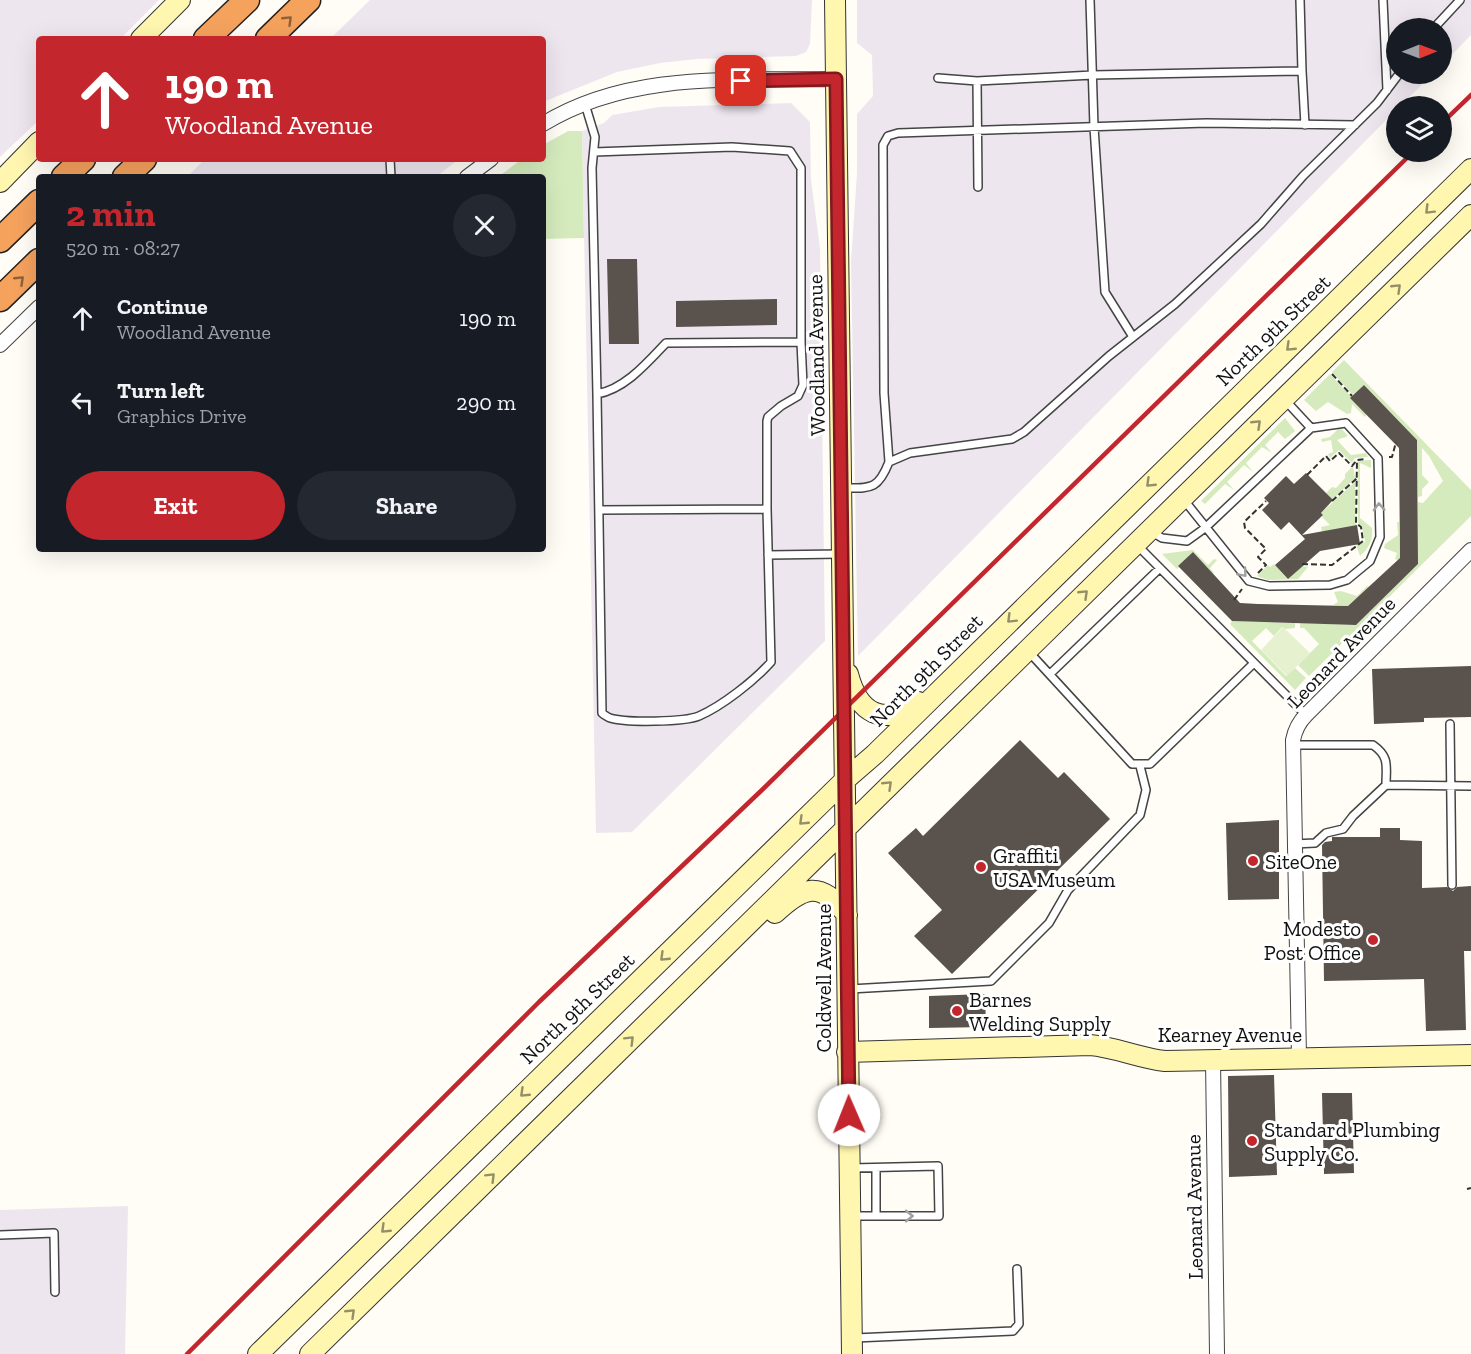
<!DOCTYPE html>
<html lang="en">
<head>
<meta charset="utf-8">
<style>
	body { margin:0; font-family:"Zilla Slab",serif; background:#242831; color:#f1f3f6; height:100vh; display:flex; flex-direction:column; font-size:22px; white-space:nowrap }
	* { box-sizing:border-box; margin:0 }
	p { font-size:20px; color:#9ea1a6 }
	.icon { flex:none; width:33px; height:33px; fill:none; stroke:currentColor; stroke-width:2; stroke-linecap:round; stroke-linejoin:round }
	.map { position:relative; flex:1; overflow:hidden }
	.sheet { position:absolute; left:36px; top:174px; width:510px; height:378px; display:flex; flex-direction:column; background:#171b24; border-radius:6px; box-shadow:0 6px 24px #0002 }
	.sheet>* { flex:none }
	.banner { position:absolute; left:36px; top:36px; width:510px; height:126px; border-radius:6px; box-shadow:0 6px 24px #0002; background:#c4262e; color:#fff; overflow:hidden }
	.needle { width:39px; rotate:89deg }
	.buttons { position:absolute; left:1386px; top:18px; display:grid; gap:12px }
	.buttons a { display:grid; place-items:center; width:66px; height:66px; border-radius:50%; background:#171b24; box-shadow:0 6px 24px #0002; font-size:30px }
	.pin { position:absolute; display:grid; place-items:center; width:51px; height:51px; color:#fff; margin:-26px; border-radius:12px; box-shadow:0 3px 9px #0006 }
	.me { position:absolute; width:66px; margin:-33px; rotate:359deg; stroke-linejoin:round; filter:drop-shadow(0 0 4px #0008) }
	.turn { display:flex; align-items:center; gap:21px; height:126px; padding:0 30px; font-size:27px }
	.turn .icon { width:78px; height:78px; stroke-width:2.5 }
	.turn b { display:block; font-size:42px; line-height:51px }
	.round { display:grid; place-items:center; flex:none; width:63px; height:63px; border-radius:32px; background:#242831 }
	.summary { display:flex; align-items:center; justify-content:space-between; height:102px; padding:0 30px }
	h1 { font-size:36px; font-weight:800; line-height:45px; color:#c4262e }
	.button { display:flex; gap:12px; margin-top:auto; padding:12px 30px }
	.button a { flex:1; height:69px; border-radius:36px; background:#c4262e; color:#fff; font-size:24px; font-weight:800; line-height:69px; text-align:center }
	.button a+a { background:#242831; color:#f1f3f6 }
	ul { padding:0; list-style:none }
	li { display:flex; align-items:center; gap:18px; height:84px; padding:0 30px }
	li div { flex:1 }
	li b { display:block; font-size:22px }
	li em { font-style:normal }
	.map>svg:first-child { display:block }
	.industrial { fill:#eee6ef }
	.green { fill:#d5ebbd }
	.pitch { fill:#e6f2cf }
	.building { fill:#5a524d }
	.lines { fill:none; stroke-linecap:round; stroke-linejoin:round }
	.lane-casing { stroke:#444; stroke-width:10 }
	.street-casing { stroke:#444; stroke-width:16 }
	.secondary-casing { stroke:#333; stroke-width:22 }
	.highway-casing { stroke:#222; stroke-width:27 }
	.path { stroke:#333; stroke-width:2; stroke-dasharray:6 3; stroke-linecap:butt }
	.lane { stroke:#fff; stroke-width:7 }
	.street { stroke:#fff; stroke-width:14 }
	.secondary { stroke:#fff6b0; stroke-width:20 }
	.highway { stroke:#f5a25d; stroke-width:24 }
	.rail { stroke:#c4262e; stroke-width:4.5 }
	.oneway { stroke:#8e613b }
	.oneway2 { stroke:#948f68 }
	.oneway3 { stroke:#a0a0a0 }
	.route-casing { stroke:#7f191e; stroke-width:15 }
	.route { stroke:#c4262e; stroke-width:10 }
	.poi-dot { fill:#c4262e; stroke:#fff; stroke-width:2 }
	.labels { text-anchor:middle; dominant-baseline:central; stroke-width:6; stroke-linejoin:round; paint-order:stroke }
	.street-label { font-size:21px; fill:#111; stroke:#fff }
	.poi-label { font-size:21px; fill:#111; stroke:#fff; text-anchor:start }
</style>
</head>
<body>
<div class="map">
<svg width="1471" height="1354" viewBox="0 0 1471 1354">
	<rect width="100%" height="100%" fill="#fffdf5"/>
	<path class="industrial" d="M0,0H159L120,39H39V120L0,157Z
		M370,0H812L810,44L806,52L796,56L697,59L660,63L617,72L543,102V39H330Z
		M857,0H1471V35L1442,65V28H1396V74H1433L1400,106H1396V110L858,656L851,262L857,173V114L873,96L872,55L857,43Z
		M791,103L810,122L811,179L820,249L825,641L632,832L596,833L582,131L604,123L612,115L659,107Z
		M205,159H459L436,177H187Z
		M128,1206L125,1354H0V1210Z"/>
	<path class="green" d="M568,131H582L584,238L543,239V177H498L522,159H543V145Z
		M1344,360L1471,490V516L1309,676L1298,665L1319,644L1304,628H1300V623L1356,625L1418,564V502L1423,503L1443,481L1429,456L1422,448V475L1429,482L1422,489V496L1418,497L1417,440L1364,385L1353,395L1332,372Z
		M1330,374L1367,414L1365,417L1352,404L1351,413L1347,414L1328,402L1316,411L1304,400Z
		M1285,418L1295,431L1285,439L1278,432L1265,445L1272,453L1262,447L1246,463L1253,472L1244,465L1227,482L1234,490L1225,484L1205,504L1201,501Z
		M1339,428H1341L1348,436L1337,440L1351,455L1366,453L1368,457L1355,458L1352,463L1339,450L1330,458L1328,454L1333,452L1331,440L1322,442L1321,439L1330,437Z
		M1369,460H1371V468L1360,463V518L1372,528C1373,541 1369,548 1360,556L1356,544L1365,542L1362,526L1358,523V461Z
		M1353,466L1355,478L1332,500L1326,493L1332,487L1336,488L1345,478V474Z
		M1355,482V523L1357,525L1322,532L1321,527L1330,525L1322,517L1323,515L1321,513Z
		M1397,522H1399L1400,558L1398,560L1395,559L1397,553L1384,548L1385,544L1398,535Z
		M1193,550L1208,565L1214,559L1217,560L1210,568L1214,573L1213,574L1193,552L1177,569L1162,554Z
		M1274,564L1288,579L1302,566L1308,567L1298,579L1268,580L1257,576L1268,565L1270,567Z
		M1367,586L1369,587L1348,606L1333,605L1338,602L1334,592L1341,591L1357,596Z
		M1232,621L1295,623V628L1285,629L1282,627L1274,636L1266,628L1252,641L1286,676L1295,668L1306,678L1295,690L1230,624Z"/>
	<path class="pitch" d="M1283,627L1310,653L1287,676L1261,650Z"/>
	<path class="building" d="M607,259H637L639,344H609Z
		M777,299V325L676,327V301Z
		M1364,385L1417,440L1418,564L1356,625L1232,621L1178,566L1193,552L1240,603L1258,604L1348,606L1400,558L1399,448L1350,398Z
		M1306,473L1333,500L1321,513L1323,515L1302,535L1357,525L1360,544L1320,551L1288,579L1275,565L1305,539L1289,522L1281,530L1262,510L1269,503L1264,498L1286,476L1294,484Z
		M1471,666V717L1424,718V722L1374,724L1372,669Z
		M1020,740L1058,778L1064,772L1110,819L952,974L914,936L942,910L888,853L916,828L923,836Z
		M1279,820V899L1228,900L1226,823Z
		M1380,828H1400V840L1422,841V888L1447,887L1453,891L1457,887L1471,886V951H1464L1466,1030L1426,1031L1424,979L1324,981L1322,845L1325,842L1332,841V837H1380Z
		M985,994L986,1027L929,1028V996Z
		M1274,1075L1277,1175L1229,1177L1228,1076Z
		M1322,1093H1352L1354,1173L1324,1174Z"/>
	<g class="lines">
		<defs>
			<path id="lane" d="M1090,0L1094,127L1105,292L1133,337
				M1383,0L1387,90
				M1434,28L1460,0
				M1302,71L1305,125
				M938,78L977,81L978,187
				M977,81L1093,75L1302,71L1300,0
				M585,104L595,137L592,168L597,394C625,389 647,363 666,343L801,342V168L790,151L732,147L594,152
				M1355,125L1206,123L898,133L888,136L883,145L884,393L889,462L910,453L1012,439L1024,432L1109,356L1175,304L1261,224L1303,176L1377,103L1399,74
				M390,159L391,177
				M597,394L602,713C603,714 609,718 610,718C626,723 685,722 699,716C722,706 754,681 771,662L767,509V421L768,417L781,406L798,396L803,385L801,342
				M843,488C871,488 878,490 889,462
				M1184,500L1249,581L1269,586L1330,585L1347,580L1370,561L1380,537L1378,458L1346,423L1311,428
				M599,510L767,509
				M1152,532L1162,538L1187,541L1205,528L1311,428L1285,400
				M1137,545L1306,715
				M768,555L841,554
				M1029,652L1132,764H1150L1254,663
				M1050,674L1160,568
				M1450,724L1452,885
				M1293,745H1373C1390,757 1386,766 1386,785
				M1294,844L1315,843L1326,833L1343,829L1353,816L1386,785L1471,786
				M850,989L991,981L1049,923L1068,890L1140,815L1146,790L1140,766
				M852,1168L938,1166L939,1216H853
				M876,1168V1216
				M0,1235L54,1233L55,1292
				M855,1338L1013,1331L1019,1324L1017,1269"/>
			<path id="street" d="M543,124C631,70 738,81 836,79
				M467,177L491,159
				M0,345L39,307
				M1299,1057L1293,740C1295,730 1299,722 1306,715L1471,550
				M1213,1060L1217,1354"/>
			<path id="secondary" d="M835,0L852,1354
				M141,39L180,0
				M0,182L39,142
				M848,674C858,713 883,728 918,702
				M775,913C804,886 820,880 847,915
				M847,1052L1090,1045C1115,1047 1139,1058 1165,1061L1471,1055
				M258,1354L845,780L875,754L1471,169
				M310,1354L1471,215"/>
			<path id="highway" d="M206,39L247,0
				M268,39L308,0
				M64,177L83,159
				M125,177L144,159
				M0,240L39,202
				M0,299L39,261"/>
		</defs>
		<use href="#lane" class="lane-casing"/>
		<use href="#street" class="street-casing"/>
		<use href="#secondary" class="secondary-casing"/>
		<use href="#highway" class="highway-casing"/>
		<path class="path" d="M1332,374L1352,396
			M1389,457H1392L1396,442
			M1307,475L1326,456L1330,461L1339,453L1352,466L1357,460L1366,459
			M1332,501L1357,478
			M1302,564L1332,565L1363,541L1361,527L1356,523L1357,460
			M1258,573L1266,565L1258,557L1266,549L1245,528L1244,522L1266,501
			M1234,600L1242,589
			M1467,1189L1471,1188"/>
		<use href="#lane" class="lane"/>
		<use href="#street" class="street"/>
		<use href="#secondary" class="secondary"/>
		<use href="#highway" class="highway"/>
		<path class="rail" d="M1442,123L1471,95
			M187,1354L539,1002L763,789L1413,152"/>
	</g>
	<defs><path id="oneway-chevron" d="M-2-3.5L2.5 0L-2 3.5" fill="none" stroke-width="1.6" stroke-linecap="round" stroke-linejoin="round" transform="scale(1.5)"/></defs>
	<g class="oneway">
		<use href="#oneway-chevron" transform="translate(288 20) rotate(-44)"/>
		<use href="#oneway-chevron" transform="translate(20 280) rotate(-44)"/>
	</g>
	<g class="oneway2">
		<use href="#oneway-chevron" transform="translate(1429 210) rotate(135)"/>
		<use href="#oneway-chevron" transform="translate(1397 288) rotate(-44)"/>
		<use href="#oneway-chevron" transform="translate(1290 347) rotate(136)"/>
		<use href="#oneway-chevron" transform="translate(1257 424) rotate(-44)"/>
		<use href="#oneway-chevron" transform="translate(1150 483) rotate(136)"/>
		<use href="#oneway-chevron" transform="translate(1084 594) rotate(-44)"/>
		<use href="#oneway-chevron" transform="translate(1011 619) rotate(135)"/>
		<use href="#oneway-chevron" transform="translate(888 785) rotate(-44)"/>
		<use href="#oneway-chevron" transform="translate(803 821) rotate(136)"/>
		<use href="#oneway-chevron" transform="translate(664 957) rotate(136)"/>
		<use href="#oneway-chevron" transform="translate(630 1040) rotate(-45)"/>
		<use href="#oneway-chevron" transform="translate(524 1093) rotate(136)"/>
		<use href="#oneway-chevron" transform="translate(491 1177) rotate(-45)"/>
		<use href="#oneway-chevron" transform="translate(385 1229) rotate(136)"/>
		<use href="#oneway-chevron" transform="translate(351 1313) rotate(-44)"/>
	</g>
	<g class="oneway3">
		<use href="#oneway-chevron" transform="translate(1379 507) rotate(-92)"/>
		<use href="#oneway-chevron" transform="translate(1243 573) rotate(50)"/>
		<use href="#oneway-chevron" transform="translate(909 1216)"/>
	</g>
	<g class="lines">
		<defs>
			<path id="route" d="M741,81L836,79L849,1115"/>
		</defs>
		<use href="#route" class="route-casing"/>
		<use href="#route" class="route"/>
	</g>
	<g class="poi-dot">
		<circle cx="1253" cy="861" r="6"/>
		<circle cx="981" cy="867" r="6"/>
		<circle cx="1373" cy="940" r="6"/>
		<circle cx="957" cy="1011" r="6"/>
		<circle cx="1252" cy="1141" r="6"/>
	</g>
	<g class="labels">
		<g class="street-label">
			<text transform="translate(1273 330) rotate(-44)">North 9th Street</text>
			<text transform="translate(816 355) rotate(-91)">Woodland Avenue</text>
			<text transform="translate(1341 652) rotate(-46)">Leonard Avenue</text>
			<text transform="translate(926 670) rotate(-45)">North 9th Street</text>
			<text transform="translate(823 978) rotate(-90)">Coldwell Avenue</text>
			<text transform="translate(577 1008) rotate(-44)">North 9th Street</text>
			<text x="1230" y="1034">Kearney Avenue</text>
			<text transform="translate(1194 1207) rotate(-91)">Leonard Avenue</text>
		</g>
		<g class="poi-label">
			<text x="993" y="855">Graffiti<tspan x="993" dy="24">USA Museum</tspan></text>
			<text x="1265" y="861">SiteOne</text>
			<text x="1361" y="928" text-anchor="end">Modesto<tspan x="1361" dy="24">Post Office</tspan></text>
			<text x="969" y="999">Barnes<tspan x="969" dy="24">Welding Supply</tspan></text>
			<text x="1264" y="1129">Standard Plumbing<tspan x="1264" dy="24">Supply Co.</tspan></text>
		</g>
	</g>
</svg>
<div class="buttons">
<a><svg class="needle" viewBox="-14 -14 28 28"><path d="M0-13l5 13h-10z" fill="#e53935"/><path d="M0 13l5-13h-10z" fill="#9ea1a6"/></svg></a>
<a><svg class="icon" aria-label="layers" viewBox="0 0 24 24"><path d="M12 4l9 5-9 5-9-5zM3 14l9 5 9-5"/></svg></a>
</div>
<div class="pin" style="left:741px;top:81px;background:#d93025"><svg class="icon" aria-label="arrive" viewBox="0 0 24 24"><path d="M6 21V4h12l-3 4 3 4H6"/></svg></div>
<svg class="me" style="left:849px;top:1115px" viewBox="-20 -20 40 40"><circle r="19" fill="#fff"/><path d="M0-13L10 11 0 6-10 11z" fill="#c4262e"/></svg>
<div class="banner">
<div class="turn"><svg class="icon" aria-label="ahead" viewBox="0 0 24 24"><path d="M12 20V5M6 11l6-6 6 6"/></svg><div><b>190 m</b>Woodland Avenue</div></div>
</div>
<section class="sheet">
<div class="summary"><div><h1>2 min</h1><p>520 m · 08:27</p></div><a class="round"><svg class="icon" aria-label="close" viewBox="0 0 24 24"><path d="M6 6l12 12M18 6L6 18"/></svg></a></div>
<ul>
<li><svg class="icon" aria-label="ahead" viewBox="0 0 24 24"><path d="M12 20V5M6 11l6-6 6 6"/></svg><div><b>Continue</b><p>Woodland Avenue</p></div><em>190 m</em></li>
<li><svg class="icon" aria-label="left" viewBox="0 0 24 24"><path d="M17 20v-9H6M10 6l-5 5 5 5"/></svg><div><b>Turn left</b><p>Graphics Drive</p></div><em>290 m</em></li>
</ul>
<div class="button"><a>Exit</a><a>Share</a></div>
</section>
</div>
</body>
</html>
